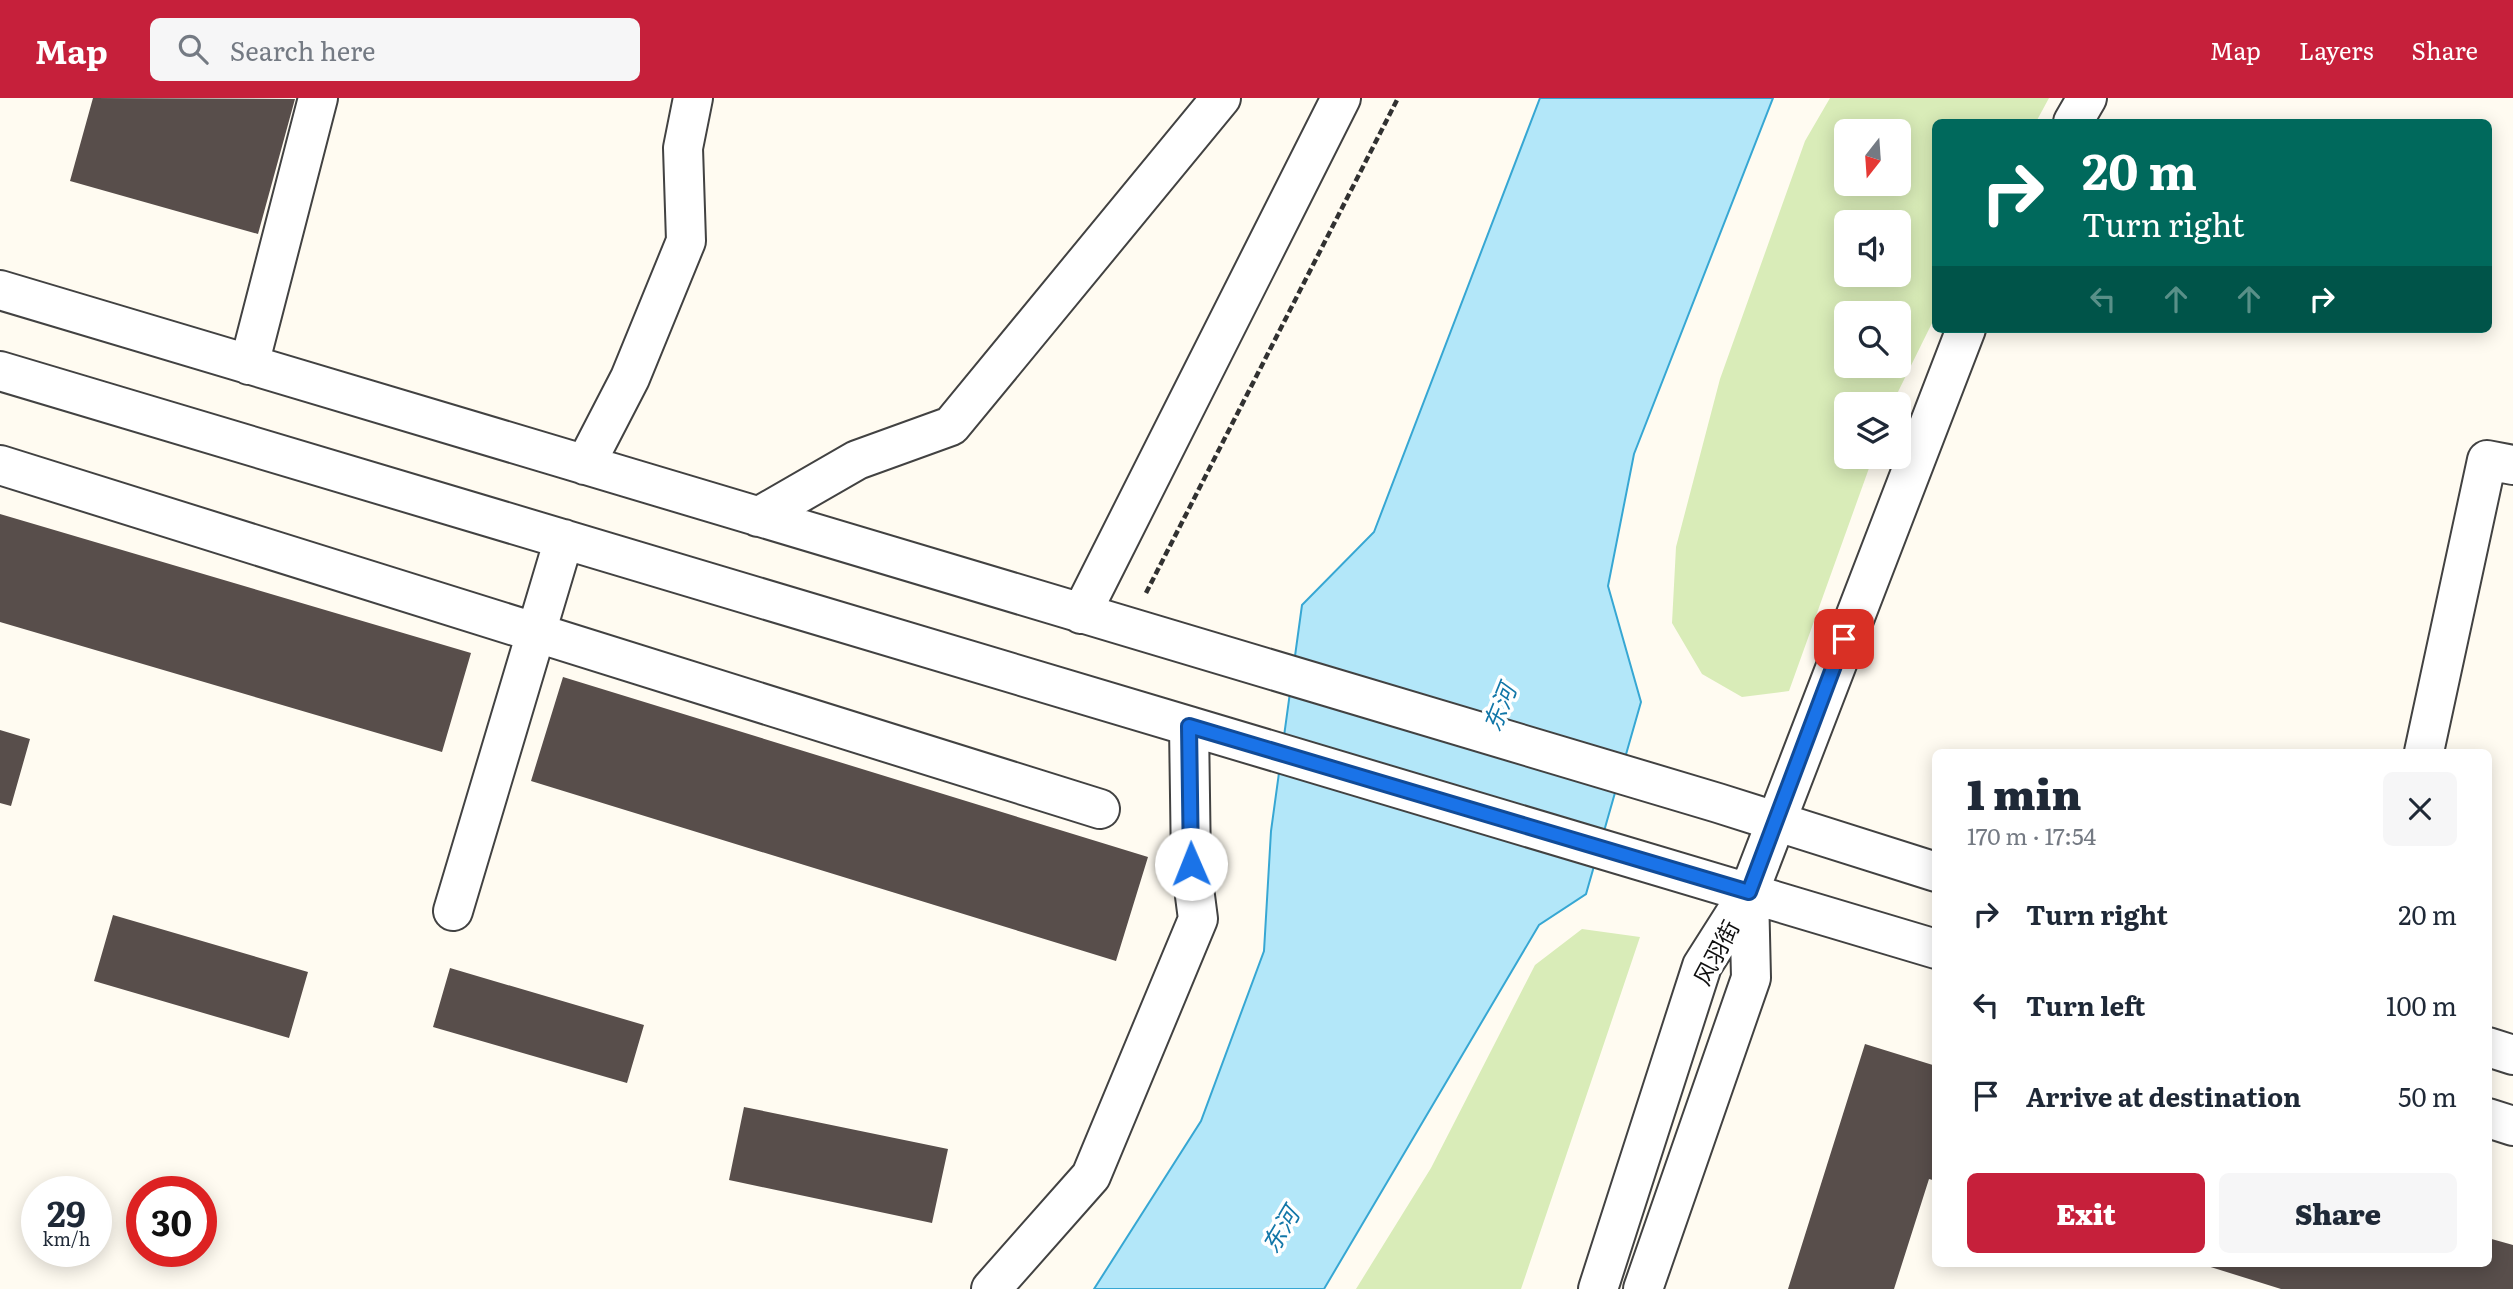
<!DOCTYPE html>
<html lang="en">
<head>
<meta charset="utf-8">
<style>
	body { margin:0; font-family:Literata,"Noto Sans SC",serif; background:#f6f6f7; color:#1f2937; height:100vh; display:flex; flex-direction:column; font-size:26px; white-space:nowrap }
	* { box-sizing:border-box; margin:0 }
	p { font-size:23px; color:#747a83 }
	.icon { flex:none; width:38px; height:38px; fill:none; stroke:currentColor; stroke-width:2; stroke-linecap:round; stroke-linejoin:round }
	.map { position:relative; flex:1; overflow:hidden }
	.panel { position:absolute; left:1932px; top:651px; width:560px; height:518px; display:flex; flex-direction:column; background:#fff; border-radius:10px; box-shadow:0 4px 18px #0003 }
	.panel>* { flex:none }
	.hud { position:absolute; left:1932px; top:21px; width:560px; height:214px; border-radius:10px; box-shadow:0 4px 18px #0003; background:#00695c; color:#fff; overflow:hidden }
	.needle { width:46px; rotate:197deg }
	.tools { position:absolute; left:1834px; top:21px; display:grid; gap:14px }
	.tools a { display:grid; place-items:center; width:77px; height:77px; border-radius:10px; background:#fff; box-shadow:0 4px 18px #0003; font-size:35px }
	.speed { position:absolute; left:21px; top:1078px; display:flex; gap:14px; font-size:35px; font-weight:700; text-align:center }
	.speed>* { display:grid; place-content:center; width:91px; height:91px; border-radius:50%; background:#fff; box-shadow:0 4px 18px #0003; line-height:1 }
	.speed small { font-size:18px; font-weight:400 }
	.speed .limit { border:10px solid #d22; background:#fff; color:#111 }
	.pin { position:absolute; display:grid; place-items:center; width:60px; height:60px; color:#fff; margin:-30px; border-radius:14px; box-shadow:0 4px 10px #0006 }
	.me { position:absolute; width:77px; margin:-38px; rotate:359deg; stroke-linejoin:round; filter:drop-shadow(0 0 5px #0008) }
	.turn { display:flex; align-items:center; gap:24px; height:147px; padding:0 35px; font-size:32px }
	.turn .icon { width:91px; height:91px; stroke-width:2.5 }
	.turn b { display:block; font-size:49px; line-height:60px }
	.lanes { display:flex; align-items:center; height:66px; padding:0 35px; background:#0003; justify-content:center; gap:35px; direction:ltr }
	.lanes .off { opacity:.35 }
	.round { display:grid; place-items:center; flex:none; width:74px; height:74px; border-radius:10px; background:#f6f6f7 }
	.head { display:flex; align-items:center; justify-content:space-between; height:119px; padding:0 35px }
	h1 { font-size:42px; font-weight:800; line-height:52px }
	.button { display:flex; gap:14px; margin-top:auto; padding:14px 35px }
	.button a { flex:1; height:80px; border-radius:10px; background:#c6203b; color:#fff; font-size:28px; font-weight:800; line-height:80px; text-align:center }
	.button a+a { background:#f6f6f7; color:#1f2937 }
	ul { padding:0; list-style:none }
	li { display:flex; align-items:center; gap:21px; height:91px; padding:0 35px }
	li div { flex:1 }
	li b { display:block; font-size:26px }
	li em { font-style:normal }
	header { display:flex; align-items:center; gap:42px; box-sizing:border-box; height:98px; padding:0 35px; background:#c6203b; color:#fff }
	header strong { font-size:33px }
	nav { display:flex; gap:38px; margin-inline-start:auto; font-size:24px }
	.search { width:490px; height:63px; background:#f6f6f7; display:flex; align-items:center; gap:18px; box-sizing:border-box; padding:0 24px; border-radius:10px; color:#747a83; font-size:26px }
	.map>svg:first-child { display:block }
	.green { fill:#d9ecb8; fill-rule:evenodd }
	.water { fill:#b3e7f9; stroke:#37a7d3; stroke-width:2 }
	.building { fill:#584e4b }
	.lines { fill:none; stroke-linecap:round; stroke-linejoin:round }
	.minor-casing { stroke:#424242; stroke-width:42 }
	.path { stroke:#313131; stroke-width:4.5; stroke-dasharray:7 3.5; stroke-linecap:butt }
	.minor { stroke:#fff; stroke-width:38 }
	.route-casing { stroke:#114b97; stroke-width:18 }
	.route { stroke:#1a73e8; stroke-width:12 }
	.labels { text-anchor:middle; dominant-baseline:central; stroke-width:7; stroke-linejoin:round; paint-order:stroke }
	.street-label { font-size:23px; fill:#0f0f0f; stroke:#fff }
	.water-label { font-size:24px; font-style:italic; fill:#1277a8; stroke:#fff }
</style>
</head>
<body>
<header>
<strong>Map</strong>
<div class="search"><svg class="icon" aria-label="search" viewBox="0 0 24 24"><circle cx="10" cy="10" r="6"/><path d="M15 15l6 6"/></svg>Search here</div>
<nav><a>Map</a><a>Layers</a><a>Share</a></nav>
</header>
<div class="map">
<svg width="2513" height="1191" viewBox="0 0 2513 1191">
	<rect width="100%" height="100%" fill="#fffbf1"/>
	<path class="green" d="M1830,0H2049L2036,24H1936L1935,219L1892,306H1846V359H1873L1789,593L1742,599L1702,576L1672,525L1676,449L1720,281L1805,43ZM1846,33H1899V86H1846ZM1846,124H1899V177H1846ZM1846,215H1899V268H1846Z
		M1582,831L1640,839L1521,1191H1356L1431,1070L1535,867Z"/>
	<path class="water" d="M1540,0H1773L1634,356L1608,488L1641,604L1586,796L1539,827L1324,1191H1094L1201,1023L1264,853L1271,733L1302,507L1374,434Z"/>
	<path class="building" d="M93,0L295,1L258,136L70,83Z
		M0,416L471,555L442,654L0,524Z
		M563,579L1148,759L1116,863L531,683Z
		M0,632L30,641L11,708L0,705Z
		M113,817L308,874L289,940L94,883Z
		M450,870L644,927L627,985L433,929Z
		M1865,946L1936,968V1083L1929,1081L1894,1191H1788Z
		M744,1009L948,1051L932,1125L729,1082Z
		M2488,1140L2513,1147V1191H2281L2201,1166H2488Z"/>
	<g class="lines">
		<defs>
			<path id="minor" d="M2073,24L2087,0
				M0,192L1718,705L1936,774
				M249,267L318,0
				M0,273L1936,851
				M0,367L1100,711
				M585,367L630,280L686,143L683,50L693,0
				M758,419L857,362L951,328L1221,0
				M1081,516L1341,0
				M2424,654L2487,362L2513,367
				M1749,794L1966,231
				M453,813L564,441
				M2488,949L2513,957
				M2488,1020L2513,1028
				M991,1191L1091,1078L1198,821L1191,767L1189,628
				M1598,1191L1702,868L1749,794L1751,880L1643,1191"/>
		</defs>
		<use href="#minor" class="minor-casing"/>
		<path class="path" d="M1146,495L1398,0"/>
		<use href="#minor" class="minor"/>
	</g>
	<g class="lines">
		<defs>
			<path id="route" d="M1191,766L1189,628L1749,794L1844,541"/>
		</defs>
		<use href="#route" class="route-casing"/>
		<use href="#route" class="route"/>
	</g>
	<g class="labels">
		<g class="street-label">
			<text transform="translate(1715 854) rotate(-62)">风羽街</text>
		</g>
		<g class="water-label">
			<text transform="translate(1498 609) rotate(-68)">东河</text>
			<text transform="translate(1279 1131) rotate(-59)">东河</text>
		</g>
	</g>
</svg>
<div class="tools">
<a><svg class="needle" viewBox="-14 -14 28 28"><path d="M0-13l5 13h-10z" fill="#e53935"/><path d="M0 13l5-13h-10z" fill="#747a83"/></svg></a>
<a><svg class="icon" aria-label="sound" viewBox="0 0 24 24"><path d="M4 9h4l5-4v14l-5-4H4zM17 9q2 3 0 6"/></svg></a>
<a><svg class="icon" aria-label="search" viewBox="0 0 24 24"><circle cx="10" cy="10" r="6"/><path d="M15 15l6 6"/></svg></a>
<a><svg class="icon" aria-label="layers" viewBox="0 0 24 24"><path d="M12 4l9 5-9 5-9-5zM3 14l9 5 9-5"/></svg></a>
</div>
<div class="speed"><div>29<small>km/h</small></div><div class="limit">30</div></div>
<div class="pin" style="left:1844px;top:541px;background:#d93025"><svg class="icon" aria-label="arrive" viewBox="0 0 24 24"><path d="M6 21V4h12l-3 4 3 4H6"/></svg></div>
<svg class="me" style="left:1191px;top:766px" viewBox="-20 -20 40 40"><circle r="19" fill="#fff"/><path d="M0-13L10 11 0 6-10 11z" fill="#1a73e8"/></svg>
<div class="hud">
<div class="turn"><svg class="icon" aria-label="right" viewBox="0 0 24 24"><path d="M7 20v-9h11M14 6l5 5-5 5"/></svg><div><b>20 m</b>Turn right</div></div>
<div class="lanes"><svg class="icon off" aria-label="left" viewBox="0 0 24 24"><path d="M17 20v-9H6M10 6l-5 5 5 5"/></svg><svg class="icon off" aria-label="ahead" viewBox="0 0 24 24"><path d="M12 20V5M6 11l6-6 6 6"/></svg><svg class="icon off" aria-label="ahead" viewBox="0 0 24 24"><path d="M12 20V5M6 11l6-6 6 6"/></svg><svg class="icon" aria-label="right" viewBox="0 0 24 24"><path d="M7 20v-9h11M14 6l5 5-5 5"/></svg></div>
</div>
<section class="panel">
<div class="head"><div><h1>1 min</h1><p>170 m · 17:54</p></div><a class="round"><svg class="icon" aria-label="close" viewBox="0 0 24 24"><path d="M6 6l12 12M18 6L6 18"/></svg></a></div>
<ul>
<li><svg class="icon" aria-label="right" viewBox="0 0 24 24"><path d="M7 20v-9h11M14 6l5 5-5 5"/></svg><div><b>Turn right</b></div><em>20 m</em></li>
<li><svg class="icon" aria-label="left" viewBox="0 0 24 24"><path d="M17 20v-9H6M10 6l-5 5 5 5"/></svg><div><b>Turn left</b></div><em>100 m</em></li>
<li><svg class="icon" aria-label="arrive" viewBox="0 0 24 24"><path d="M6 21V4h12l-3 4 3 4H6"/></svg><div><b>Arrive at destination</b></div><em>50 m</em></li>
</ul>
<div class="button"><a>Exit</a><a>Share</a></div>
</section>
</div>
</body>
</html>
